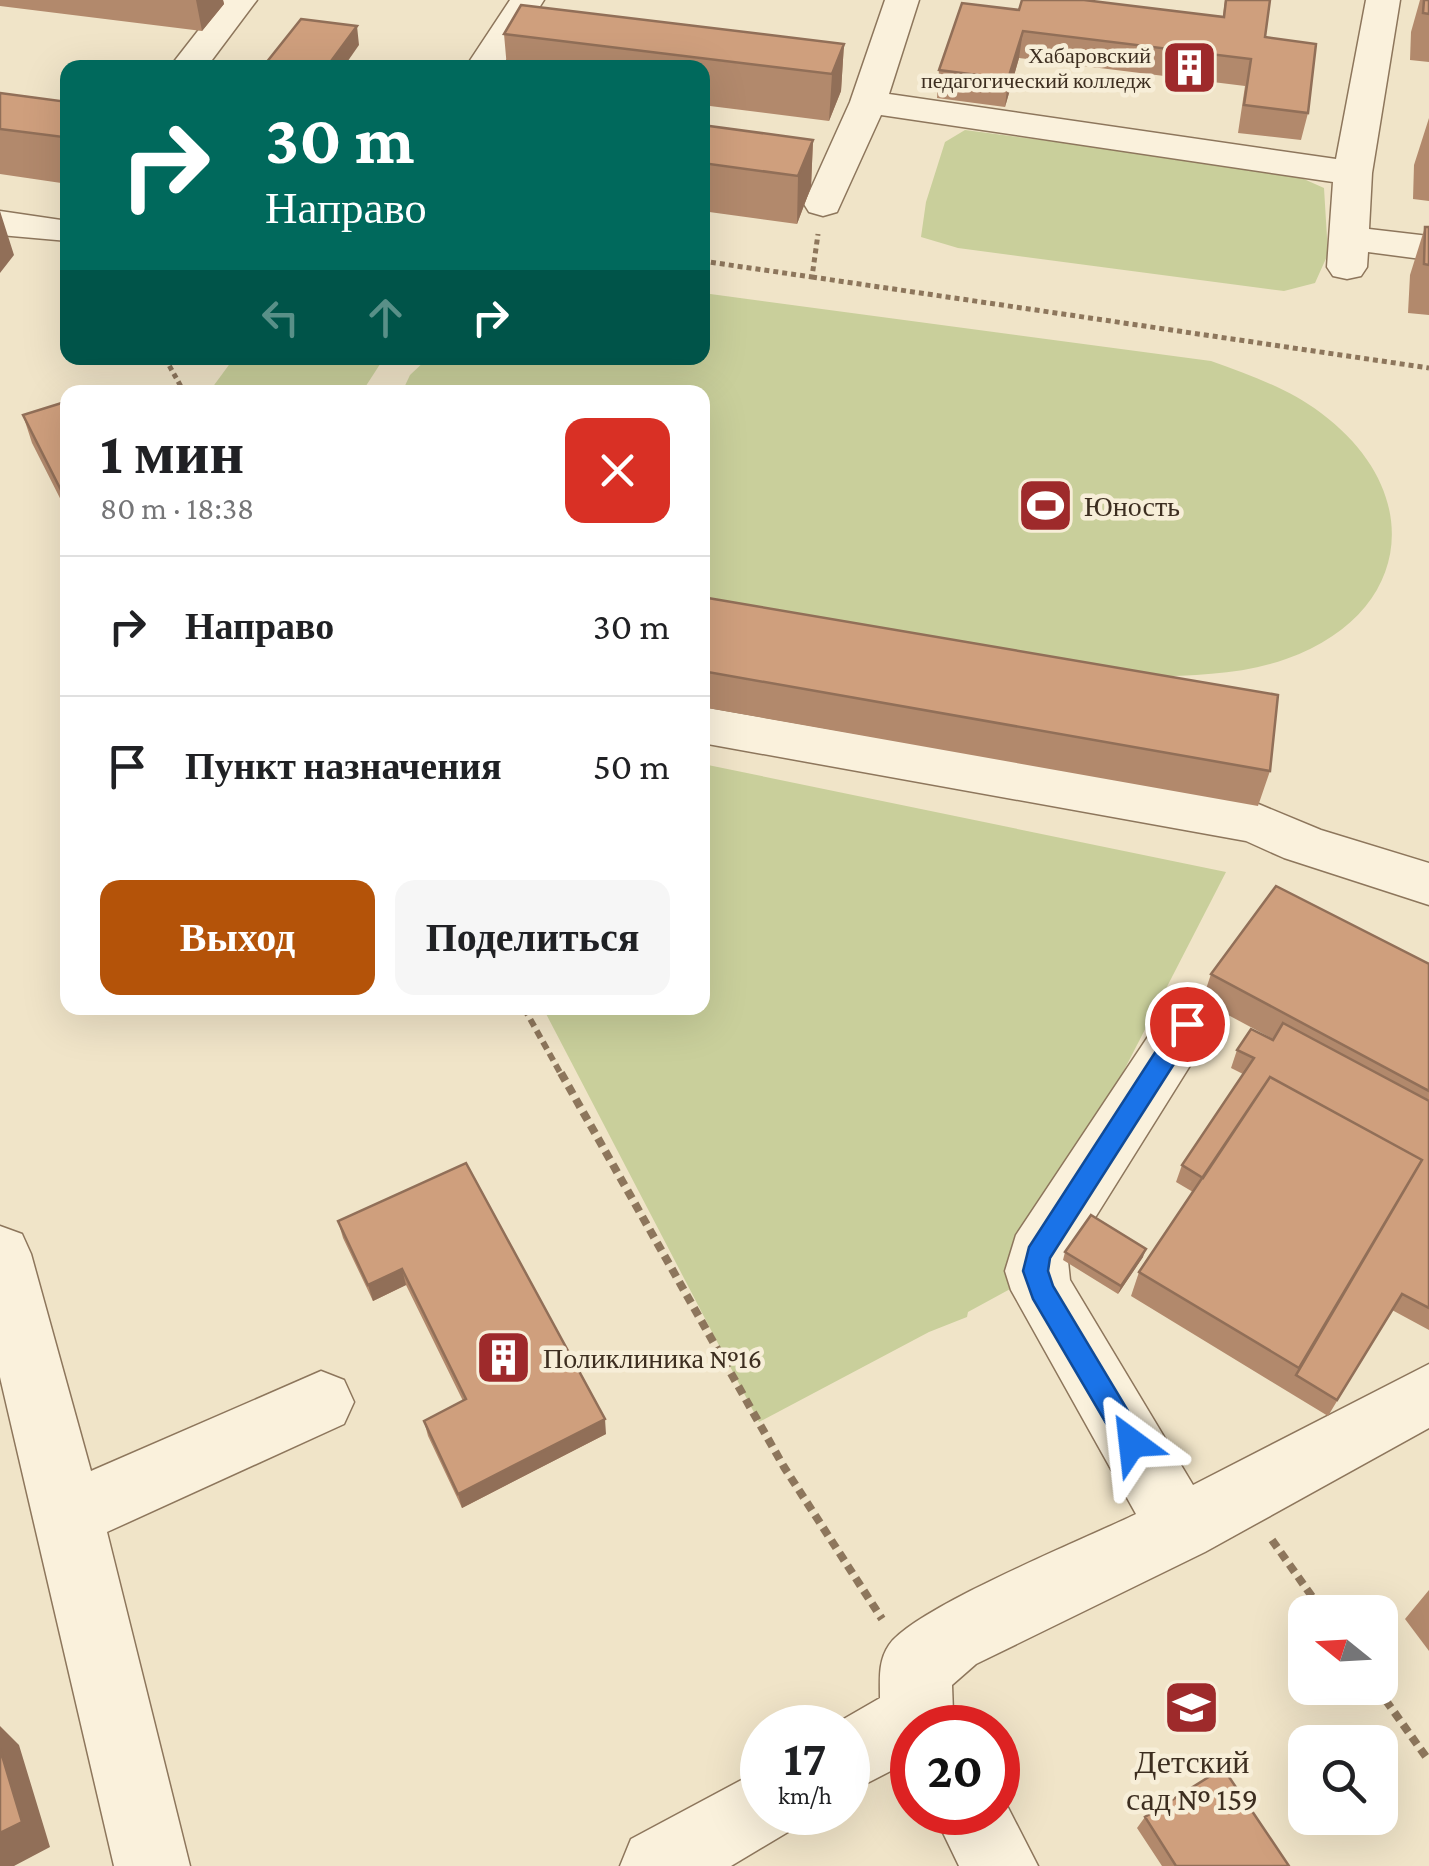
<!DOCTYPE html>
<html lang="ru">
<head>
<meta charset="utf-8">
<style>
	body { margin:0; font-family:"Crimson Pro",serif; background:#f6f6f6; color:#202124; height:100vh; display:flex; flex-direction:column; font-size:38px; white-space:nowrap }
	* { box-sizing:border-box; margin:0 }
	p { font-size:32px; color:#757577 }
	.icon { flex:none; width:55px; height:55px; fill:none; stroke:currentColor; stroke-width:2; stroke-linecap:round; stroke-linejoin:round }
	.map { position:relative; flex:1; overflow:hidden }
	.details { position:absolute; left:60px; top:385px; width:650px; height:630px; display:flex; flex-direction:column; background:#fff; border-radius:20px; box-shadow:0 10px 40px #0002 }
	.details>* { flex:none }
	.guide { position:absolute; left:60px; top:60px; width:650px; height:305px; border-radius:20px; box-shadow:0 10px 40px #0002; background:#00695c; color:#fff; overflow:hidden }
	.needle { width:65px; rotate:288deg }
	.controls { position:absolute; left:1288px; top:1595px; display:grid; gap:20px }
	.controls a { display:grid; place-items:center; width:110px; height:110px; border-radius:20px; background:#fff; box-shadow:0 10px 40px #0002; font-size:50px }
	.speed { position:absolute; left:740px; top:1705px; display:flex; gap:20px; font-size:50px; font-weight:700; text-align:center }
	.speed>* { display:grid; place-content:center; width:130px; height:130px; border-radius:50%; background:#fff; box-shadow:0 10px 40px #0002; line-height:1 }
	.speed small { font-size:25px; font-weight:400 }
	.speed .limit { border:15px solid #d22; background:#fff; color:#111 }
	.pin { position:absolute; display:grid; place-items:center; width:85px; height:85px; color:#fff; margin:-42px; border:5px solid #fff; border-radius:50%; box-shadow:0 2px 10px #0007 }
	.me { position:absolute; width:110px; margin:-55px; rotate:330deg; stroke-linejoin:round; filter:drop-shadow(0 0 8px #0008) }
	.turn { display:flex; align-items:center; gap:35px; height:210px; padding:0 40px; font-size:45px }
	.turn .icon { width:130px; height:130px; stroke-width:2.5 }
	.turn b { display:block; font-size:70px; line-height:85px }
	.lanes { display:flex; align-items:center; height:95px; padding:0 40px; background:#0003; justify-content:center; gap:50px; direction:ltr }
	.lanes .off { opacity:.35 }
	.round { display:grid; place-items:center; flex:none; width:105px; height:105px; border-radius:20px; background:#f6f6f6 }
	.head { display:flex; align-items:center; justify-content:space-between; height:170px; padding:0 40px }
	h1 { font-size:60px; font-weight:700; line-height:75px }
	.button { display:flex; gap:20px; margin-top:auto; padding:20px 40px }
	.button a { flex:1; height:115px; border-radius:20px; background:#b45309; color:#fff; font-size:40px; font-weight:700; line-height:115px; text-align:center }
	.button a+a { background:#f6f6f6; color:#202124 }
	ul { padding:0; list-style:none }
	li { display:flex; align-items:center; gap:30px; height:140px; padding:0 40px; border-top:2px solid #e0e0e0 }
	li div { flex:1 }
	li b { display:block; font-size:38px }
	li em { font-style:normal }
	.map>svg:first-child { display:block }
	.green { fill:#c9cf9b }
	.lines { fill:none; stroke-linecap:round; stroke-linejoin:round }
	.minor-casing { stroke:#8d765c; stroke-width:3 }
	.path-far2 { stroke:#8d765c; stroke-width:5; stroke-dasharray:5 4; stroke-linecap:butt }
	.path-far1 { stroke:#8d765c; stroke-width:6; stroke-dasharray:8 5; stroke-linecap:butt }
	.path { stroke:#8d765c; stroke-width:8; stroke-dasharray:9 6; stroke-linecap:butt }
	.minor { fill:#faf1dc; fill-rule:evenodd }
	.wall { fill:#b2896c }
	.shaded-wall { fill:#916f58 }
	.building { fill:#cf9f7d; stroke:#916f58; stroke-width:2.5 }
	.route { fill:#1a73e8; stroke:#114b97; stroke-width:2.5 }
	.labels { text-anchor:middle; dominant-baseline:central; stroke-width:9; stroke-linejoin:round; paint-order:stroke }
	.far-poi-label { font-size:22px; fill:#3d2e20; stroke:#f7eed8; text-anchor:end }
	.poi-label { font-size:28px; fill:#3d2e20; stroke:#f7eed8; text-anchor:start }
	.near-poi-label { font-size:32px; fill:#3d2e20; stroke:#f7eed8 }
</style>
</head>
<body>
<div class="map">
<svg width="1429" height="1866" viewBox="0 0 1429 1866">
	<rect width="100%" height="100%" fill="#f0e4c8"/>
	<path class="green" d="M965,130L1288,172L1324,188L1328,254L1315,283L1284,291L958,248L921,237L926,202L945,142Z
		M703,293L1211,361C1249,375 1288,388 1321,413C1427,492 1413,614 1286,659C1242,675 1196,675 1150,677L703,603L702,392H402L410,375L428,358H702Z
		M234,358H384L362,392H209Z
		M703,764L1226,872L1012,1288L968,1312L967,1317L929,1332L759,1422L543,1008H702Z"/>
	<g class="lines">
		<defs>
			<path id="minor" d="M222,0H257L206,68H169Z
				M510,0H544L501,68H465Z
				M885,0H919L889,94L1336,159L1366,0H1400L1372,173L1369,229L1429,236V260L1368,252L1367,267L1361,276L1347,279L1333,276L1327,267L1333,182L881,115L837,212L823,216L809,212L804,204L850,102Z
				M0,211L68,221V241L0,235Z
				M702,707L1256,803L1321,830L1429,863V905L1284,858L1246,841L702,743Z
				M1187,1001L1207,1008L1216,1024L1068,1261L1070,1280L1193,1485L1429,1364V1428L1205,1552L976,1664L952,1685L953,1713L959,1728H912V1760L848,1793V1728H828L880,1698C880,1679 878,1661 889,1645C914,1608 1087,1538 1136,1514L1011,1290L1005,1271L1016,1235L1167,1008Z
				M0,1226L22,1234L31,1254L91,1471L321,1371L344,1380L354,1402L344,1424L107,1532L190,1866H114L0,1377Z
				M762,1769V1812H797L788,1832L731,1866H620L631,1839Z
				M998,1788L1038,1866H959L933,1812H998Z"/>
		</defs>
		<use href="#minor" class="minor-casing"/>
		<path class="path-far2" d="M702,261L812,277L818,234
			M812,277L1429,368
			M165,358L184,392"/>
		<path class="path-far1" d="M524,1008L562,1076"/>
		<path class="path" d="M561,1073L784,1467L882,1619
			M1272,1540L1323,1612
			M1377,1688L1429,1761"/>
		<use href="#minor" class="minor"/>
	</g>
	<path class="wall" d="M0,0H223L224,4L202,31L0,6Z
		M1225,0H1270L1265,37L1308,113L1301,140L1238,133L1245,86L1019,58L1005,107L937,98L939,70L1019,10L1223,16Z
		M1420,0H1429V62L1410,60L1411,32Z
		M504,34L844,44L841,91L829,121L702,105V68H507Z
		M0,93L68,102V184L0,174Z
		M1429,118V201L1413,199L1414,165Z
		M702,125L813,140L811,187L797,224L702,211Z
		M1425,227H1429V315L1408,313L1410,275Z
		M68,401V514L32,443L23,415Z
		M702,597L1270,771L1258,806L702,707Z
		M1429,964V1330L1392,1310L1328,1416L1131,1296L1139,1272L1193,1192L1176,1182L1182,1165L1243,1074L1231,1068L1237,1050L1273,1039L1202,1001L1211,974Z
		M466,1163L606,1434L462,1508L428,1436L424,1421L463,1401L406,1285L373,1301L343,1238L338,1221Z
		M1065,1252L1143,1257L1118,1294L1063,1260Z
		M1429,1590V1651L1405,1619Z
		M1145,1817L1289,1866H1162L1137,1828Z"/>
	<path class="shaded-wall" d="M196,0H223L224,4L202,31Z
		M357,26L359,45L343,68H326Z
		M1023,31L1019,58L1005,107L1008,79Z
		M844,44L841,91L829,121L832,74Z
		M68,131V154L63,137Z
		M813,140L811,187L797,224L798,176Z
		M0,211L14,255L0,273Z
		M1146,1249L1143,1257L1118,1294L1121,1286Z
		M402,1269L406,1285L373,1301L368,1285Z
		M605,1419L606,1434L462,1508L458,1494Z
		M0,1726L19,1745L50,1847L14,1866H0Z"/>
	<path class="building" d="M1022,0H1084L1224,17L1226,0H1270L1265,37L1316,44L1308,113L1244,105L1251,59L1023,31L1008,79L939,70L962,3L1019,10Z
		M1424,0H1429V14L1423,13Z
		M521,5L844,44L832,74L504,34Z
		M301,19L357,26L326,68H262Z
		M0,93L68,102V131L63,137L0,129Z
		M702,125L813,140L798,176L702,163Z
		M1425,227H1429V265L1424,264Z
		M68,401V504L23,415Z
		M702,597L1278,695L1270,771L702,671Z
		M1276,886L1429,964V1091L1211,974Z
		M1283,1023L1429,1101V1308L1402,1294L1337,1400L1296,1375L1422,1160L1270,1077L1203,1178L1182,1165L1254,1058L1237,1050L1251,1029L1273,1040Z
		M1270,1077L1422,1160L1299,1368L1139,1272Z
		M466,1163L605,1419L458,1494L424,1421L466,1399L402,1269L368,1285L338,1221Z
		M1091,1215L1146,1249L1121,1286L1065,1252Z
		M0,1749L22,1822L0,1833Z
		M1223,1768L1289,1866H1176L1145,1817Z"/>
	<path class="route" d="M1187,1014L1195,1017L1199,1024L1195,1031L1050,1258L1048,1271L1053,1286L1142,1434L1146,1443L1142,1452L1132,1456L1123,1452L1033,1299L1023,1271L1029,1247L1178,1017Z"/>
	<defs>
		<symbol id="building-square" viewBox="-11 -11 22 22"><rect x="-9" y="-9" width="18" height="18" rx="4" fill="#9e2a2b" stroke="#f7eed8"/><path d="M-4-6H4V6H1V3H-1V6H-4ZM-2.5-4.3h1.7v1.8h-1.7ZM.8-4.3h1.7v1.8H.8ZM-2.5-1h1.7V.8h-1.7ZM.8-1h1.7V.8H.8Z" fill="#fff"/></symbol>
		<symbol id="stadium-square" viewBox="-11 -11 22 22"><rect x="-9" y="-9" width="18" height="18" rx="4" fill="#9e2a2b" stroke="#f7eed8"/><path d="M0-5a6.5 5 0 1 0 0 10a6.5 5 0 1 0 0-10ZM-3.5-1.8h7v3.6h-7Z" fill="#fff"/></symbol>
		<symbol id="school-square" viewBox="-11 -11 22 22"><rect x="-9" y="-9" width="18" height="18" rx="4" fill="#9e2a2b" stroke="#f7eed8"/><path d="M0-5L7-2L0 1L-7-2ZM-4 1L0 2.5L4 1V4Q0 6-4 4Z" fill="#fff"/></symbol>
	</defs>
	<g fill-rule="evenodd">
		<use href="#building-square" x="1158" y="36" width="63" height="63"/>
		<use href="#stadium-square" x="1014" y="474" width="63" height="63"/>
		<use href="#building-square" x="472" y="1326" width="63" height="63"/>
		<use href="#school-square" x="1160" y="1676" width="63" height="63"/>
	</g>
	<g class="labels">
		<g class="far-poi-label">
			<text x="1151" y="55">Хабаровский<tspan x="1151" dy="25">педагогический колледж</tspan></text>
		</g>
		<g class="poi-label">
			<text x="1084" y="506">Юность</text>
			<text x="543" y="1358">Поликлиника №16</text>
		</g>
		<g class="near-poi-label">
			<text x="1192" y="1762">Детский<tspan x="1192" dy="37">сад № 159</tspan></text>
		</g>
	</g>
</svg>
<div class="controls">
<a><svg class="needle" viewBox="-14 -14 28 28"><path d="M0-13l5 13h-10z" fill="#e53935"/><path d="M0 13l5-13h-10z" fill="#757577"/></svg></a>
<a><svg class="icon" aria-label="search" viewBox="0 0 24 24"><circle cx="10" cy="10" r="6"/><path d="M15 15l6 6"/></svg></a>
</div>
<div class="speed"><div>17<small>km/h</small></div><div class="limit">20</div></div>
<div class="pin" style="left:1187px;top:1024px;background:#d93025"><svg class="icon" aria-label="arrive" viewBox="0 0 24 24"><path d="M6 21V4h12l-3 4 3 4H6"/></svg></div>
<svg class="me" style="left:1132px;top:1443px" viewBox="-20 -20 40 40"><path d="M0-17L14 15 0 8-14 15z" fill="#1a73e8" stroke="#fff" stroke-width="4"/></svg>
<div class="guide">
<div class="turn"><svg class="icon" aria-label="right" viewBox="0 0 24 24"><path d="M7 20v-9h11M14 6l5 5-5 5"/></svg><div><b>30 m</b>Направо</div></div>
<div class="lanes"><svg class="icon off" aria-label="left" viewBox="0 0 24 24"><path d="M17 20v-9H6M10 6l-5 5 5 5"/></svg><svg class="icon off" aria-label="ahead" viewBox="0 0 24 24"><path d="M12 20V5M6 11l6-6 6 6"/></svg><svg class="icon" aria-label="right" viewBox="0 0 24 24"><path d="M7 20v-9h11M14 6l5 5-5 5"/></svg></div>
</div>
<section class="details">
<div class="head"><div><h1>1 мин</h1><p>80 m · 18:38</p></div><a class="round" style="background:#d93025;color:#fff"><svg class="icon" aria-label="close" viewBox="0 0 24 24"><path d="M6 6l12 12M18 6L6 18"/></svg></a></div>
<ul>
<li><svg class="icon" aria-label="right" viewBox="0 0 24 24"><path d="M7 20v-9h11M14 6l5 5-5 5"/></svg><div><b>Направо</b></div><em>30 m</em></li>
<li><svg class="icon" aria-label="arrive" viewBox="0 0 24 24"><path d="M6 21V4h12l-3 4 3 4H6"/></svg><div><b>Пункт назначения</b></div><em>50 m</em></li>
</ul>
<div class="button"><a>Выход</a><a>Поделиться</a></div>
</section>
</div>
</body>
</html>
